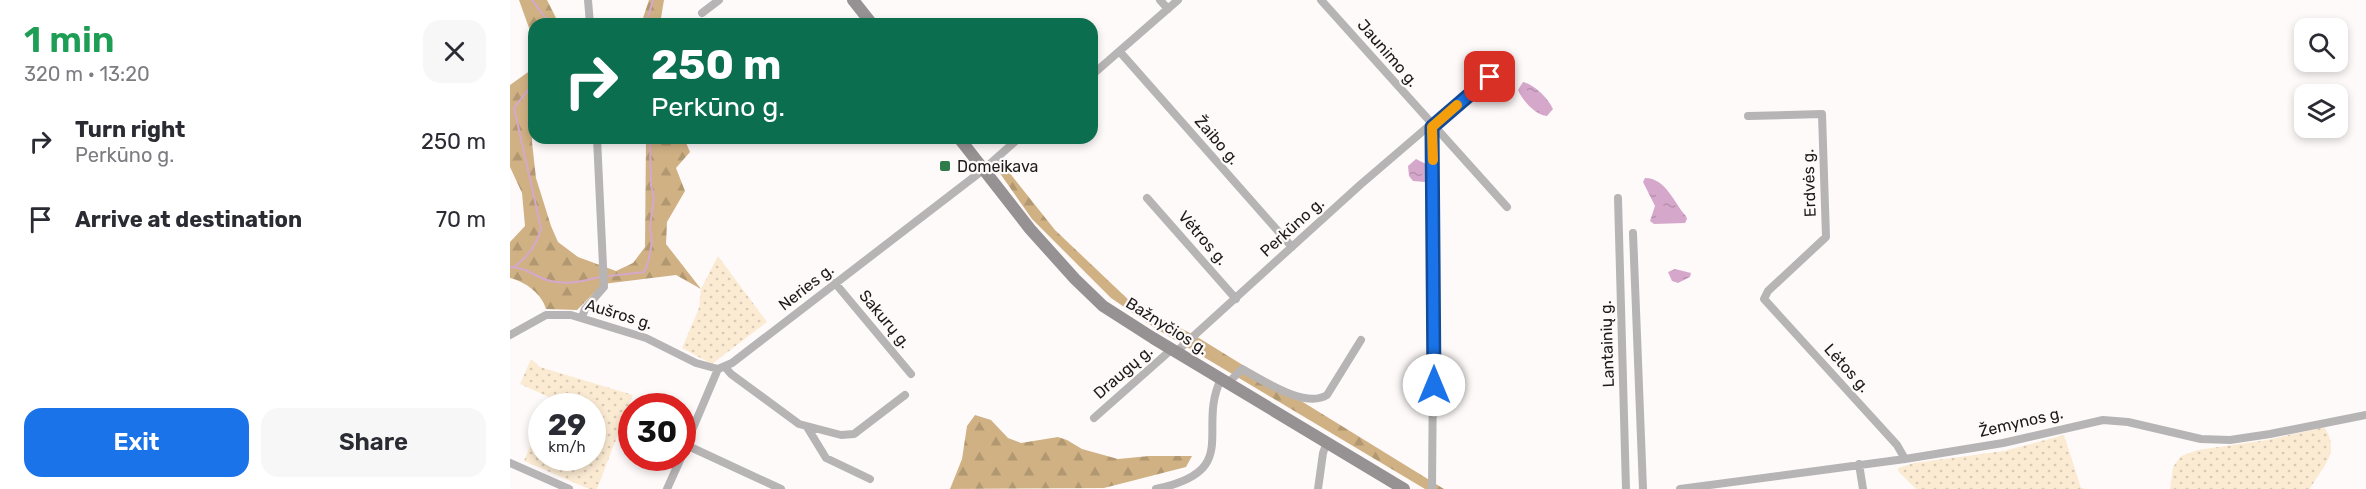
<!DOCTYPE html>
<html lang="en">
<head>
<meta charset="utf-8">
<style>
	body { margin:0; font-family:Rubik,sans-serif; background:#f7f7f7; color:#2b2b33; height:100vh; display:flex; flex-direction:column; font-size:22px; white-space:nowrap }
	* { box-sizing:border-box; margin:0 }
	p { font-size:20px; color:#7c7c81 }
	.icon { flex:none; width:33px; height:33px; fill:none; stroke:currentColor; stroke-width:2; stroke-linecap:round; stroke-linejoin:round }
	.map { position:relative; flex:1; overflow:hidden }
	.sheet { display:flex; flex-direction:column; background:#fff; width:510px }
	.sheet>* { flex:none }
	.hud { position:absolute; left:18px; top:18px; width:570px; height:126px; border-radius:18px; box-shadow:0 3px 9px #0003; background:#0b6e4f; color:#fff; overflow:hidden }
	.buttons { position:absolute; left:1784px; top:18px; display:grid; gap:12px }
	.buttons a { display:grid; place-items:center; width:54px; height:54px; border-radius:12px; background:#fff; box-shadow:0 3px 9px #0003; font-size:30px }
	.speed { position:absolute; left:18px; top:393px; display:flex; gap:12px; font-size:30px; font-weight:700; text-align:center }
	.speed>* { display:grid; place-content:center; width:78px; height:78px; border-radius:50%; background:#fff; box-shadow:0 3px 9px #0003; line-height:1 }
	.speed small { font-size:15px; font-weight:400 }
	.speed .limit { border:9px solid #d22; background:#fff; color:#111 }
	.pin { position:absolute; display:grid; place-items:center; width:51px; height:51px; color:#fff; margin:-26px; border-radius:12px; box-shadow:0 3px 9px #0006 }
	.me { position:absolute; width:66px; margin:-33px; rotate:0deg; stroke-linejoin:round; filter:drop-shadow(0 0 4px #0008) }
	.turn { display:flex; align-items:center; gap:21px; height:126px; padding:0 24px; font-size:27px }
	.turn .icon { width:78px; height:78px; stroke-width:2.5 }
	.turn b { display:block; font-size:42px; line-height:51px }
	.round { display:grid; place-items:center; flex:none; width:63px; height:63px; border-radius:18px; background:#f7f7f7 }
	.summary { display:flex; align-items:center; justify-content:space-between; height:102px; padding:0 24px }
	h1 { font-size:36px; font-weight:600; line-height:45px; color:#1e9e55 }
	.primary-button { display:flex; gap:12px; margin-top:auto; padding:12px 24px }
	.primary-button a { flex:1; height:69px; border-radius:18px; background:#1a73e8; color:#fff; font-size:24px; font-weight:600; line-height:69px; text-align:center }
	.primary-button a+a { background:#f7f7f7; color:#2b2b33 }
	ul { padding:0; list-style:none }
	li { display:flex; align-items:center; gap:18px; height:78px; padding:0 24px }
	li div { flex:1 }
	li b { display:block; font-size:22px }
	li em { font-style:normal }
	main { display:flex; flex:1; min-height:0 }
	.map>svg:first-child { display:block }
	.grass { fill:url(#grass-dots) }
	.forest { fill:url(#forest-firs) }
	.water { fill:url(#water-ripples) }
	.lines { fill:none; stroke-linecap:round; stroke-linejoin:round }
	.stream { stroke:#d5a8cb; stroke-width:2 }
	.street { stroke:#b7b4b5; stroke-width:8 }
	.secondary { stroke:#969192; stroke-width:12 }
	.route-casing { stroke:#114b97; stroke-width:15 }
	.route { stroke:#1a73e8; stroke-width:10 }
	.slow { stroke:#f59e0b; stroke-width:10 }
	.poi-dot { fill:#2f7c4b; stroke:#fffafa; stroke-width:2 }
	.labels { text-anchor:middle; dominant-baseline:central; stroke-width:4.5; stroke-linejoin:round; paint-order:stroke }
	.street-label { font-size:16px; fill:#1d1a1a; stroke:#fffafa }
	.poi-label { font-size:16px; fill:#1d1a1a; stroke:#fffafa; text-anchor:start }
</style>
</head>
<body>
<main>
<section class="sheet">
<div class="summary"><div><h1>1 min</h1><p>320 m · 13:20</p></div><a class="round"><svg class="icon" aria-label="close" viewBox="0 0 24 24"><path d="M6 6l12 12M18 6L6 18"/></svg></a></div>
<ul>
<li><svg class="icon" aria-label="right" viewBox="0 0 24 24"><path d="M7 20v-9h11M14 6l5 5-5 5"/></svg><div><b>Turn right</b><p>Perkūno g.</p></div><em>250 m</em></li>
<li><svg class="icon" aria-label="arrive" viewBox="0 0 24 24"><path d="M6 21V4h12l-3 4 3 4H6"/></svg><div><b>Arrive at destination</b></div><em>70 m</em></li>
</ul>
<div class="primary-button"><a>Exit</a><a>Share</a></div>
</section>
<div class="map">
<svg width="1856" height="489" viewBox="0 0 1856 489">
	<defs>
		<pattern id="grass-dots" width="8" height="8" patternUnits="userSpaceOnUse" patternTransform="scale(1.5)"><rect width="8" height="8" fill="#fcebd3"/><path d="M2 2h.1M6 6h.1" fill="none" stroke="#d8c9b5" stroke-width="1.8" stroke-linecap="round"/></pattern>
		<pattern id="forest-firs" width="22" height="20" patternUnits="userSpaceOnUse" patternTransform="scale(1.5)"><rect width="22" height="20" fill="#d0b184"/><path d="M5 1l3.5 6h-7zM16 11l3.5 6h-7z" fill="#b29871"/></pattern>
		<pattern id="water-ripples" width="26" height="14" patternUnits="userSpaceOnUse" patternTransform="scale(1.5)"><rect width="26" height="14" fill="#d5a8cb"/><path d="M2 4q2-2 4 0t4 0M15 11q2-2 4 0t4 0" fill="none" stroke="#b690ae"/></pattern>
	</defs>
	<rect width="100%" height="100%" fill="#fffafa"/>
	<path class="grass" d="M208,256L257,322L202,364L172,348L189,308L191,289Z
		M21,359L30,367L123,395L87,489H79L14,461L31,421L32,458H82V406H38L41,398L10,384Z
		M1814,427C1832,453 1811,468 1800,489H1660L1663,467L1671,456L1688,450L1757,440Z
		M1554,435L1571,488L1577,489H1406L1388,471V468L1404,463L1494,451Z"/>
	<path class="forest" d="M9,0H37L49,24H24V42Z
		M139,0H154L150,24H131Z
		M24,53L22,142L26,178L41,226L48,242L68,257L106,271L123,263L135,247L136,138H174L180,152L166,168L175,191L157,222L156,244L191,289L166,275L93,284L67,310L36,309C32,294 16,282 0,278V242L15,226L12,193L0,167V85L21,70Z
		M487,157L545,230L624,305L684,335L934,489H915L645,328L601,298L522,219L482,162Z
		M465,415L481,420L498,438L511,443L548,437L557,440L572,449L608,459L639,456H682L676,467L594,488L440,489L452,459L457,426Z"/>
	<path class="water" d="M1013,82C1024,84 1039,99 1043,109L1037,116C1026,116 1012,100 1008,90Z
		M906,159L918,165V178L915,182L903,181L899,176L898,166Z
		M1135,178C1156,178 1164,203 1176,216L1177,219L1175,223L1144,224L1140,221L1145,206L1133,182Z
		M1165,269L1181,273L1180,277L1168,283L1162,281L1158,272Z"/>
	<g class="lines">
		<path class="stream" d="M22,0L40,24
			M136,24L143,0
			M0,267C15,267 24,276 37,280C55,286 72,281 90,277
			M4,267C17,258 27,244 31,228L4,108L24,82
			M99,276L134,272L138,263L142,242L140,226L144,198L141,185L140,138"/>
		<path class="street" d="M78,0L80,24
			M650,0L658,9
			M811,0L997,207
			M192,13L209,0
			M610,52L782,247
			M582,75L668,0
			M1238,116L1312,114L1316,237L1258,291L1254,299L1387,445L1395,459
			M637,198L726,299
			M1108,198L1116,489
			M1123,233L1133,489
			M325,283L401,374
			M72,317L75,309L94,287L87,138
			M0,335L36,315H61L136,338L186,363L208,369
			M666,352L850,185L920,125
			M215,367L221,374L289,424L331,435L344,434L395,395
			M718,383L732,369C753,380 795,409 817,395L851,340
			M584,418L662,349
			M297,427L316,458L360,479
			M176,445L271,489
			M172,454L208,369L222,363L473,170L509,138
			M0,463L59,489
			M1349,464L1353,489
			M157,489L171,458
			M646,489C733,471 686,430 711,379
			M808,489L813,453L817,442
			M922,489L924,246L922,127L980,77
			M1170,489L1395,459L1493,443L1593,420L1618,422L1691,439L1720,440L1760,434L1856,415"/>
		<path class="secondary" d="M343,0L362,24
			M449,138L520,229L565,279L593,306L643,338L894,489"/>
	</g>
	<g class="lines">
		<defs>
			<path id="route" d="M924,385L922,127L980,77"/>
		</defs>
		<use href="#route" class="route-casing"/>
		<use href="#route" class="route"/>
		<path class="slow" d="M923,160L922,127L947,105"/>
	</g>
	<rect class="poi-dot" x="429" y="160" width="12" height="12" rx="3"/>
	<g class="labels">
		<g class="street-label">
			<text transform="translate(878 53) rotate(49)">Jaunimo g.</text>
			<text transform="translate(707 140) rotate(49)">Žaibo g.</text>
			<text transform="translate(1299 183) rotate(-92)">Erdvės g.</text>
			<text transform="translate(782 227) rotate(-42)">Perkūno g.</text>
			<text transform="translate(693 238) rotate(49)">Vėtros g.</text>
			<text transform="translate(296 287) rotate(-38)">Neries g.</text>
			<text transform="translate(109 314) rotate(17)">Aušros g.</text>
			<text transform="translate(375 319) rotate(50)">Sakurų g.</text>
			<text transform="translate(657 326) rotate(32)">Bažnyčios g.</text>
			<text transform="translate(1097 344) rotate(-92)">Lantainių g.</text>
			<text transform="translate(1337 368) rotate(48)">Lėtos g.</text>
			<text transform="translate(613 372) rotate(-41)">Draugų g.</text>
			<text transform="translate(1511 422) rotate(-13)">Žemynos g.</text>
		</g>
		<g class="poi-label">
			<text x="447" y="166">Domeikava</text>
		</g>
	</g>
</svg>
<div class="buttons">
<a><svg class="icon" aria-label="search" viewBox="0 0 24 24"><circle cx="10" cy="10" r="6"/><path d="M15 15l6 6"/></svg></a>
<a><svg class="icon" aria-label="layers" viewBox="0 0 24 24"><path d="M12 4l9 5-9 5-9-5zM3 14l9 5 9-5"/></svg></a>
</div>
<div class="speed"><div>29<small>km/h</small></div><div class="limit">30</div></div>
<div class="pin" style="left:980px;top:77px;background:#d93025"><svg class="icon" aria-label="arrive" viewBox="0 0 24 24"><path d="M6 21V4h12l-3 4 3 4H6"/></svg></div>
<svg class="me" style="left:924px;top:385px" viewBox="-20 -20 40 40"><circle r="19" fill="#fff"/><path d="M0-13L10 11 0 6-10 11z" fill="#1a73e8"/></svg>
<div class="hud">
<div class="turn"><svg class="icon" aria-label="right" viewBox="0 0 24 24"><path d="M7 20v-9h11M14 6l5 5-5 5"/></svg><div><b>250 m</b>Perkūno g.</div></div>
</div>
</div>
</main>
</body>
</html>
